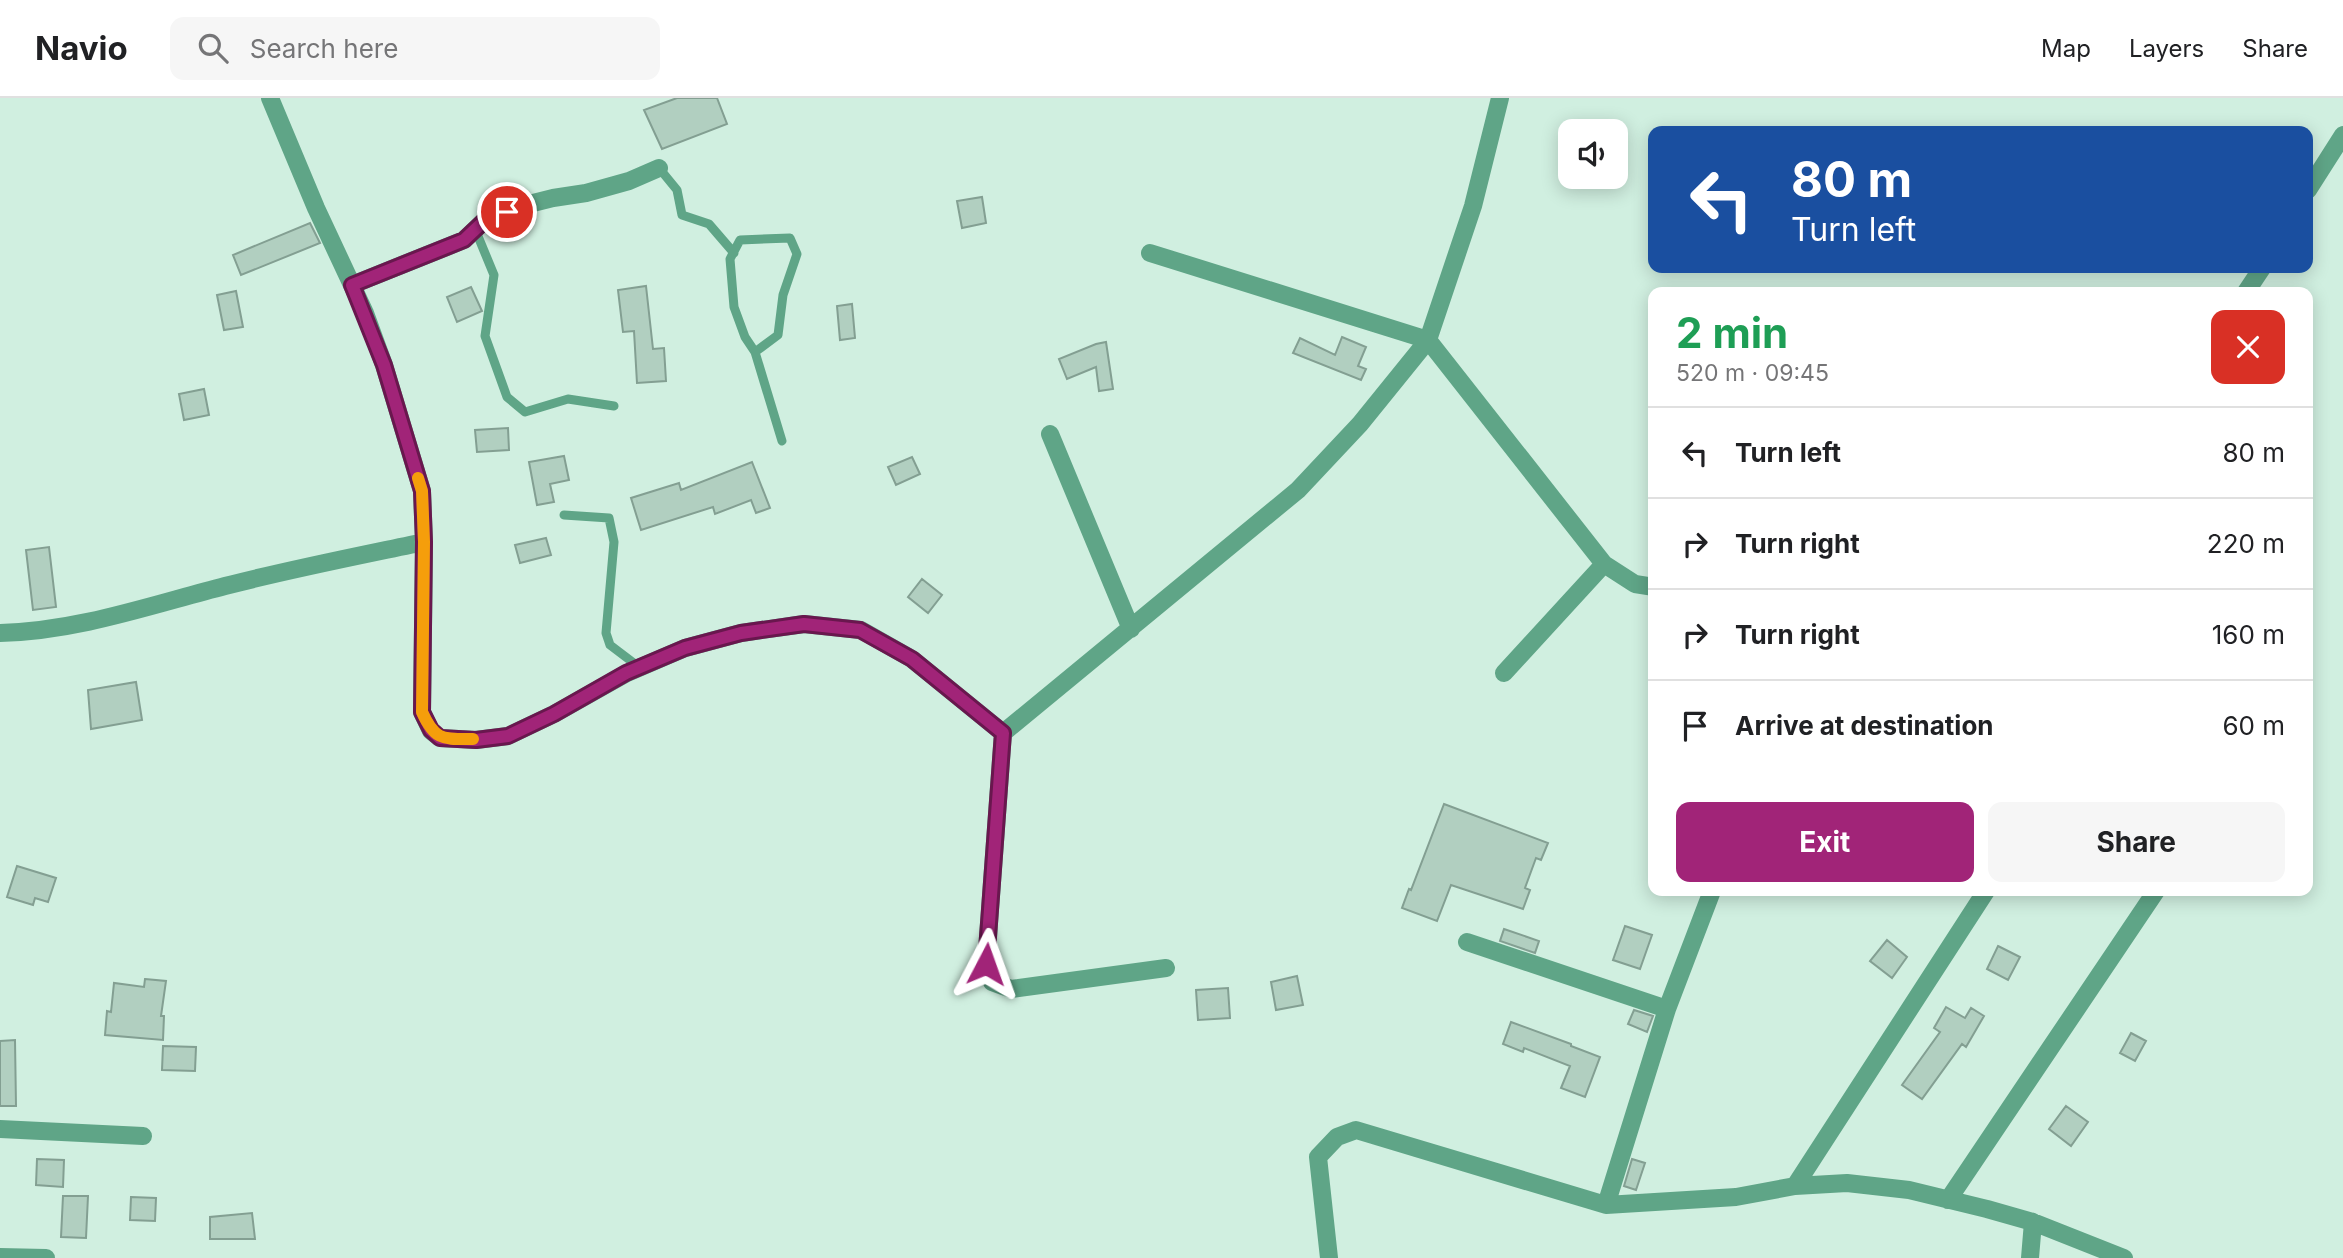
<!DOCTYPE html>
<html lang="en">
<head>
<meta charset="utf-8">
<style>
	body { margin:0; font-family:Inter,sans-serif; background:#f6f6f6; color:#202124; height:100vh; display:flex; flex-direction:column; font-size:26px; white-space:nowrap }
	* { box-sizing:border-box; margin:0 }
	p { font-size:23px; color:#757577 }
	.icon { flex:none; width:38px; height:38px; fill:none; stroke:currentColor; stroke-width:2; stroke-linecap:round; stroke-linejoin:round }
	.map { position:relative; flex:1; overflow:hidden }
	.sheet { position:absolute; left:1648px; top:189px; width:665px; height:609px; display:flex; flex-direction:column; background:#fff; border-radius:14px; box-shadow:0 4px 18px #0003 }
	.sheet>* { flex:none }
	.banner { position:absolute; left:1648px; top:28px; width:665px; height:147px; border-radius:14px; box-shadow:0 4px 18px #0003; background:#1a4fa0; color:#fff; overflow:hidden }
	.fabs { position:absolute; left:1558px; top:21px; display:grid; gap:14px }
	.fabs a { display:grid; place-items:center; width:70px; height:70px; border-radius:14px; background:#fff; box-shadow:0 4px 18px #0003; font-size:35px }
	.pin { position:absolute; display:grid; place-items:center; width:60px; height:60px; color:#fff; margin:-30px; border:4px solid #fff; border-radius:50%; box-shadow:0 2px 7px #0007 }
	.me { position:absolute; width:77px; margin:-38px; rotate:4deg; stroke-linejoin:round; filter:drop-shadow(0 0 5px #0008) }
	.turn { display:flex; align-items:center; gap:24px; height:147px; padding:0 28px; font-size:32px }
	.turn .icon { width:91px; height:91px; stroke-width:2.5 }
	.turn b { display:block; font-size:49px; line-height:60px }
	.round { display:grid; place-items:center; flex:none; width:74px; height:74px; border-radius:14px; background:#f6f6f6 }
	.headline { display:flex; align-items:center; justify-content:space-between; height:119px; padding:0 28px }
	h1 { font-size:42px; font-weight:700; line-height:52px; color:#1e9e55 }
	.cta { display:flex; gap:14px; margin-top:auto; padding:14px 28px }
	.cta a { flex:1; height:80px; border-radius:14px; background:#a12478; color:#fff; font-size:28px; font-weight:700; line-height:80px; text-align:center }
	.cta a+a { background:#f6f6f6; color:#202124 }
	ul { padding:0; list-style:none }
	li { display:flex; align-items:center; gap:21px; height:91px; padding:0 28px; border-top:2px solid #e0e0e0 }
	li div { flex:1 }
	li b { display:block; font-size:26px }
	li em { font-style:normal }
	header { display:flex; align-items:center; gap:42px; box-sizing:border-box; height:98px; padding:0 35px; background:#fff; border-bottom:2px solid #e0e0e0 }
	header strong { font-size:33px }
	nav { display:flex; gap:38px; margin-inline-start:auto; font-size:24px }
	.search { width:490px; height:63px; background:#f6f6f6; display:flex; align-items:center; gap:18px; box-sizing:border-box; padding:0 24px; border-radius:14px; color:#757577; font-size:26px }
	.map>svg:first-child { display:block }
	.building { fill:#b1cfc0; stroke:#839f92; stroke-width:2 }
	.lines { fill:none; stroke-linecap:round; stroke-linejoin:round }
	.lane { stroke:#5fa587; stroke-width:9 }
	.street { stroke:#5fa587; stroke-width:18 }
	.route-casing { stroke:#69174e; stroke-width:18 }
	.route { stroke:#a12478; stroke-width:12 }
	.slow { stroke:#f59e0b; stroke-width:12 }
</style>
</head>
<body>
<header>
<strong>Navio</strong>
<div class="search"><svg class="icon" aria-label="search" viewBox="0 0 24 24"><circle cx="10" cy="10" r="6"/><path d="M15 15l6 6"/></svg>Search here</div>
<nav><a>Map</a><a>Layers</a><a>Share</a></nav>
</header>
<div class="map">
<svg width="2343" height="1160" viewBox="0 0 2343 1160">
	<rect width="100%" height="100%" fill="#d0efe0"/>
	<path class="building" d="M677,0H717L727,26L662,51L644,12Z
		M982,99L986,125L962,130L957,103Z
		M310,125L320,145L241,177L233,157Z
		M646,188L653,251L664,250L666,283L637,285L634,233L623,234L618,192Z
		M471,189L482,213L457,224L447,199Z
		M236,193L243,229L224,232L217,197Z
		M852,206L855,240L840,242L837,208Z
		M1342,239L1366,249L1358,268L1366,271L1361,282L1293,255L1300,240L1335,257Z
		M1106,244L1113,291L1099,293L1096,269L1067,281L1059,261L1096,246Z
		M204,291L209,317L184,322L179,296Z
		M508,330L509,352L477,354L475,332Z
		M564,358L569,382L550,386L554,404L537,407L529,364Z
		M912,359L920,376L896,387L888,369Z
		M752,364L770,410L756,415L751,402L715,416L713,409L641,432L631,400L679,385L681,392Z
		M546,440L551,457L520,465L515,447Z
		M49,449L56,509L33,512L26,452Z
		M922,481L942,497L928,515L908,499Z
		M136,584L142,622L91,631L88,592Z
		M1444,706L1548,745L1541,762L1536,760L1525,790L1530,792L1523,811L1451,787L1437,823L1402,810L1409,791L1411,792Z
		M17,768L56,780L48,804L35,800L33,807L7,799Z
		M1625,828L1652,837L1640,871L1613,862Z
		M1504,831L1539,843L1535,855L1500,843Z
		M1887,842L1907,859L1892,880L1870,863Z
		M1998,848L2020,859L2008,882L1987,871Z
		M1297,878L1303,907L1276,912L1271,884Z
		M145,881L166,883L161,918H164L163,942L105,937L107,913L111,914L114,885L144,889Z
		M1228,890L1230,920L1198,922L1196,892Z
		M1946,909L1965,920L1971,910L1984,918L1966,949L1962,946L1922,1001L1902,987L1940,934L1934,930Z
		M1634,912L1653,918L1647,934L1628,926Z
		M1511,924L1571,946V948L1600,959L1585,999L1561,990L1570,968L1524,950L1523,954L1503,946Z
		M2131,935L2146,943L2135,963L2120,955Z
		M15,942L16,1008H0V943Z
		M163,948L196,949L195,973L162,972Z
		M2066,1008L2088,1024L2071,1048L2049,1031Z
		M37,1061L64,1062L63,1089L36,1087Z
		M1632,1061L1645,1065L1636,1092L1624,1088Z
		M63,1098H88L86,1140L61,1139Z
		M131,1099L156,1100L155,1123L130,1122Z
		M252,1115L255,1141H210V1119Z"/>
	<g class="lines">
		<path class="lane" d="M659,70L677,92L682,117L709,126L734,155
			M475,131L494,177L485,238L507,299L525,314L568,301L614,308
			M790,140L797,156L783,197L778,237L755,254L745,239L734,209L730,161L740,142Z
			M755,254L782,343
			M564,417L609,420L614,444L606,535L610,547L639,569"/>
		<path class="street" d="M270,0L316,110L365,215L384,267L422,393L424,444L422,614L431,633L440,640L476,642L508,638L554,616L627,575L685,550L741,535L804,526L861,532L912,561L1003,635
			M2308,92L2343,37
			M1150,155L1428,242L1604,466L1635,486L1654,489
			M352,187L464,142L483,124L521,108L553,100L586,95L629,83L659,70
			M2246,194L2262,170
			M1050,336L1131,531
			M0,535C78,533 151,507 225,488C291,471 358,458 424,444
			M1504,575L1604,466
			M1467,844L1667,911
			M1166,870L1011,891L992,884L986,866L1003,635L1298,392L1360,326L1428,242L1473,108L1500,0
			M0,1031L143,1038
			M1795,1088L1986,793
			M1948,1102L2156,793
			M1606,1107L1667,911L1712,793
			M0,1159L46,1160
			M1329,1160L1318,1059L1337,1039L1356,1032L1606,1107L1736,1099L1795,1088L1847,1085L1909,1092L1987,1111L2033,1124L2124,1160
			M2030,1160L2033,1124"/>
	</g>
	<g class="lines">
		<defs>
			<path id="route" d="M507,114L483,124L464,142L352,187L384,267L422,393L424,444L422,614L431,632L440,640L476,642L508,638L554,616L626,575L685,550L741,535L804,526L860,532L912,561L1003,635L986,866"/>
		</defs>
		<use href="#route" class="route-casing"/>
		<use href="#route" class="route"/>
		<path class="slow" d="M418,380L422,393L424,444L422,614C435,643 443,641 473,641"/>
	</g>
</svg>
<div class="fabs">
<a><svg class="icon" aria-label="sound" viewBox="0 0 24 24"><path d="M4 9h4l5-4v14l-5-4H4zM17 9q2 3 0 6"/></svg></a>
</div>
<div class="pin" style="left:507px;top:114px;background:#d93025"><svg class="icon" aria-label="arrive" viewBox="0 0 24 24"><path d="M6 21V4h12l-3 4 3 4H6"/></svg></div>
<svg class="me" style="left:986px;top:866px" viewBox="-20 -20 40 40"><path d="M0-17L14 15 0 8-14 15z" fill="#a12478" stroke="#fff" stroke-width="4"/></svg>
<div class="banner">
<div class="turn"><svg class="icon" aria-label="left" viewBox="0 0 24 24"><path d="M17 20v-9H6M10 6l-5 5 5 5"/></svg><div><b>80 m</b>Turn left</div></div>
</div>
<section class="sheet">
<div class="headline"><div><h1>2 min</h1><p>520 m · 09:45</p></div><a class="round" style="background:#d93025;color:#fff"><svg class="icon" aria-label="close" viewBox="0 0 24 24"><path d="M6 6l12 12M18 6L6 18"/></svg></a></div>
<ul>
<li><svg class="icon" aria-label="left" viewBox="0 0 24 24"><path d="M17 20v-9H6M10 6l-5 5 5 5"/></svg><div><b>Turn left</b></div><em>80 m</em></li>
<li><svg class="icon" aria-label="right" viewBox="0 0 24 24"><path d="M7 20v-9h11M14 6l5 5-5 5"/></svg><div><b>Turn right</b></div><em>220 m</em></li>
<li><svg class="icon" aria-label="right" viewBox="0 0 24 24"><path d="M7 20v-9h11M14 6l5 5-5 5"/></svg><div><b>Turn right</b></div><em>160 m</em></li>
<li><svg class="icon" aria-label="arrive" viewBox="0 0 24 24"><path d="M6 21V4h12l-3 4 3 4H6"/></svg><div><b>Arrive at destination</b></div><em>60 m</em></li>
</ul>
<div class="cta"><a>Exit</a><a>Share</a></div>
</section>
</div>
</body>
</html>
